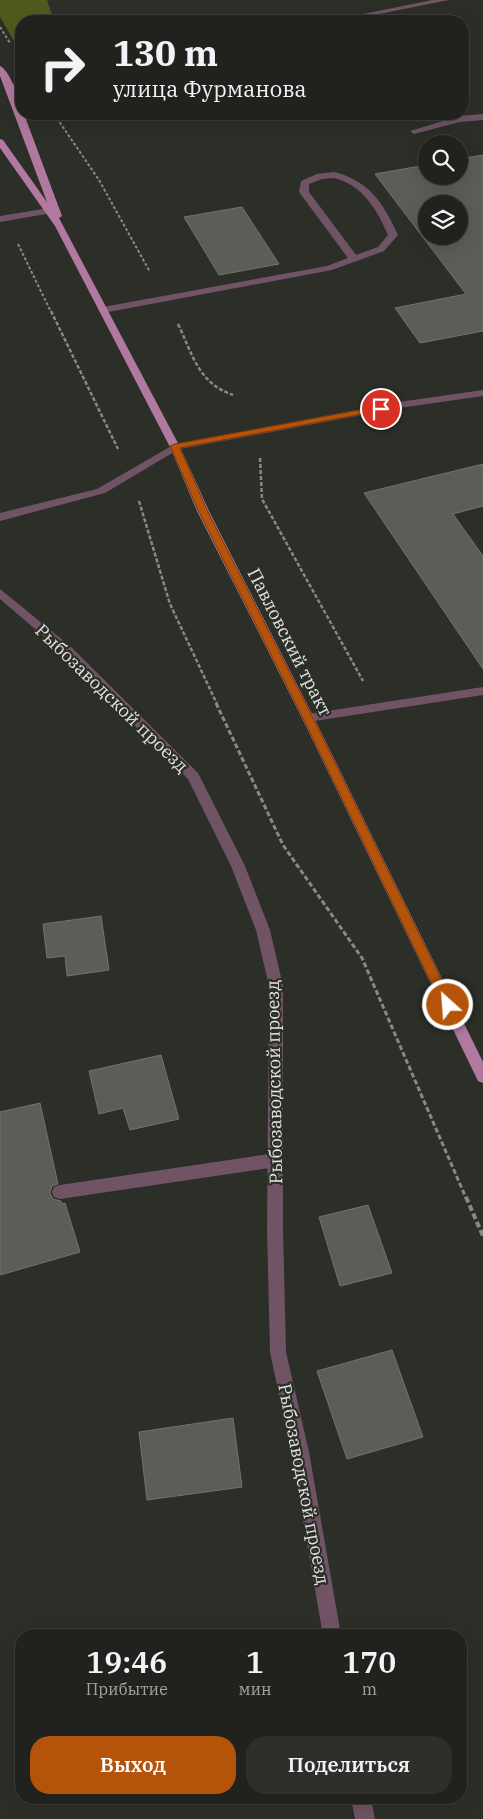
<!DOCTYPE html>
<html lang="ru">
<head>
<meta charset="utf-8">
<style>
	body { margin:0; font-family:"IBM Plex Serif",serif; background:#2d2f2b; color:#f1f3f6; height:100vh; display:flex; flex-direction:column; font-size:19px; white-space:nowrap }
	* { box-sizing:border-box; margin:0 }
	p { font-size:16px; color:#a2a4a4 }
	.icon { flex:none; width:28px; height:28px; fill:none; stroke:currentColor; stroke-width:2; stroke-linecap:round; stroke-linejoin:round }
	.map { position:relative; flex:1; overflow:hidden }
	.panel { position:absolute; left:15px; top:1629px; width:452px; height:175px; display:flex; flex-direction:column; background:#21221e; border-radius:20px; box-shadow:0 5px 20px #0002,0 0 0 1px #3e3f3c }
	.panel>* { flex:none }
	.hud { position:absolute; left:15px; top:15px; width:454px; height:105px; border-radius:20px; box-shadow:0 5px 20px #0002,0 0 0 1px #3e3f3c; background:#21221e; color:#f1f3f6; overflow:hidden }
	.tools { position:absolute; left:418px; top:135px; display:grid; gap:10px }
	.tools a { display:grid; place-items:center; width:50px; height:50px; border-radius:50%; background:#21221e; box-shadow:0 5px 20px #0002,0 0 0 1px #3e3f3c; font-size:25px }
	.pin { position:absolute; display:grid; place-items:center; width:42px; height:42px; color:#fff; margin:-21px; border:2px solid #fff; border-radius:50%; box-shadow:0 1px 5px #0007 }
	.me { position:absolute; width:55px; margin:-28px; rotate:334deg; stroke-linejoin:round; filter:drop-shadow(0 0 4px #0008) }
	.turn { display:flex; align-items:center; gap:18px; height:105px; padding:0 15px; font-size:22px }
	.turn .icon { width:65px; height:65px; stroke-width:2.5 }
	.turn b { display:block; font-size:35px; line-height:42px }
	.eta { display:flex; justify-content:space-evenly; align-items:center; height:85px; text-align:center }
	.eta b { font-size:30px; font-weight:600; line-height:35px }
	.primary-button { display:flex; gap:10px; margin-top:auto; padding:10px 15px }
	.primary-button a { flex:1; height:58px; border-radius:20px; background:#b45309; color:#fff; font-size:20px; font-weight:600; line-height:58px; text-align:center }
	.primary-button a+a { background:#2d2f2b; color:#f1f3f6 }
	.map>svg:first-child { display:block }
	.green { fill:#4f5b1d }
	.building { fill:#5b5d56; stroke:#71736c; fill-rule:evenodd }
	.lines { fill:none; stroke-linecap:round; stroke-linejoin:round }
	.path-far3 { stroke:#878984; stroke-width:2; stroke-dasharray:3 2; stroke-linecap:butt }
	.path-far2 { stroke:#878984; stroke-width:2.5; stroke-dasharray:4 2; stroke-linecap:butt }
	.path-far1 { stroke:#878984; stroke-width:3; stroke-dasharray:5 2.5; stroke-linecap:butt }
	.path { stroke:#878984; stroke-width:4; stroke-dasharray:6 3; stroke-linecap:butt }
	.service { fill:#705466; fill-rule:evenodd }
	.minor { fill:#705466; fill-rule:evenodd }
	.tertiary { fill:#705466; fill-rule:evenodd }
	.primary { fill:#b1799f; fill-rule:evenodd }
	.route { fill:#b45309; stroke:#753606 }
	.labels { text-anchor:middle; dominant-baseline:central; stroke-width:4.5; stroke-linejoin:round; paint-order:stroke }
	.street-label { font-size:18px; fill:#e3e4e0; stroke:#2c2e28 }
</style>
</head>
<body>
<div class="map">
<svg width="483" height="1819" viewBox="0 0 483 1819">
	<rect width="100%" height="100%" fill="#2c2e28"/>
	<path class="green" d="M0,0H47L54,21H21V53L0,17Z"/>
	<path class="building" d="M483,155V331L420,343L395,308L466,294L375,174L426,165V176H459V159ZM426,204H459V236H426Z
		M242,207L279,264L219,275L184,217Z
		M483,464V506L453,514L483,556V669L364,493Z
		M101,916L109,970L67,976L65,956L47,958L43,924Z
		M161,1055L179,1119L130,1130L123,1108L99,1114L89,1071Z
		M40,1103L58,1184L52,1186L50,1193L53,1199L61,1201L62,1204L65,1203L80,1252L0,1275V1112Z
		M368,1205L392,1273L340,1286L319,1217Z
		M392,1350L423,1437L347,1459L317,1371Z
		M233,1418L242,1487L147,1500L139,1432Z"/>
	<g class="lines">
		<path class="path-far3" d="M0,27L10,43
			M54,114L99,180L150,272
			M18,244L51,312"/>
		<path class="path-far2" d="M51,311L118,449
			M178,324C193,355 198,383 233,395
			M260,458L262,499L363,681
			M139,501L170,604L217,704"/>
		<path class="path-far1" d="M216,703L283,845L362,958L466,1198"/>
		<path class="path" d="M466,1197L483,1236"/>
		<path class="service" d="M483,114V120L460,122L414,134L410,131L460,116Z
			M334,172C370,181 383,203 398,235L384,251L332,270L103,313L98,310L103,307L327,266L348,258L299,192L301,181L317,174ZM334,178C363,185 377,210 388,235L378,247L356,255L309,192V184L322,179Z
			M276,1153L281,1155L284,1160L281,1165L276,1167L60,1199L54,1197L52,1192L54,1187L60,1185Z"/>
		<path class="minor" d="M432,0H449L344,21H329Z
			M21,81V87L10,90L6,87Z
			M49,208L52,209V213L0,222V216Z
			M175,444L179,445V449L105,493L0,521V513L97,489Z
			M0,589L70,646L198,773L245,866L270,930L283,986V1228L286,1352L309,1452L341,1635H323L291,1452L270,1352L267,1228L269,986L256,930L231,866L188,779L62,652L0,599Z
			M483,687V695L308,722L302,718L308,714Z
			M351,1798H371L375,1819H355Z"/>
		<path class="tertiary" d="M483,390V396L399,408L175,450L170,447L175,444L399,402Z"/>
		<path class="primary" d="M0,66C10,70 21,102 21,114H24L62,216L59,218L180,447L209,511L314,718L483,1062V1083L478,1081L302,718L197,511L170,447L55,226L0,148V139L3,140L47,202L0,76Z"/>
	</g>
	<path class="route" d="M381,406L385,409L384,410L180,448L207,510L313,718L454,1005L448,1010L442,1005L303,718L198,510L170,446L175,444Z"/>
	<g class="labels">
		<g class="street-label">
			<text transform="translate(290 642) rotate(63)">Павловский тракт</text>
			<text transform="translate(112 698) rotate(44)">Рыбозаводской проезд</text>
			<text transform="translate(274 1082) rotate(-91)">Рыбозаводской проезд</text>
			<text transform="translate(304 1484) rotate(79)">Рыбозаводской проезд</text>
		</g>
	</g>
</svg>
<div class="tools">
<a><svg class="icon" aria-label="search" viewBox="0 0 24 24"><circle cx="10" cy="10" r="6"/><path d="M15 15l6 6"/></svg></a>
<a><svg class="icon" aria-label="layers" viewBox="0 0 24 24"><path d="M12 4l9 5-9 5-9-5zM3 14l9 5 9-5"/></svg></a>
</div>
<div class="pin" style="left:381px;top:409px;background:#d93025"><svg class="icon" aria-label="arrive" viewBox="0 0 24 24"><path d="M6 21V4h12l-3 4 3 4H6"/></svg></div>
<svg class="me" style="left:448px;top:1005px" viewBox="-20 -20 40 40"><circle r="17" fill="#b45309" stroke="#fff" stroke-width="3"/><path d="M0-11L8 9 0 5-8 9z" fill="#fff"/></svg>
<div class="hud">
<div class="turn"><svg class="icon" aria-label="right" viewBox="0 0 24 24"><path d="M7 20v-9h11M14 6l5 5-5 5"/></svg><div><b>130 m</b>улица Фурманова</div></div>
</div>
<section class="panel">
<div class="eta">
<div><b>19:46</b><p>Прибытие</p></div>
<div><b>1</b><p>мин</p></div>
<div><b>170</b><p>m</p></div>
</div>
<div class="primary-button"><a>Выход</a><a>Поделиться</a></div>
</section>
</div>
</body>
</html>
